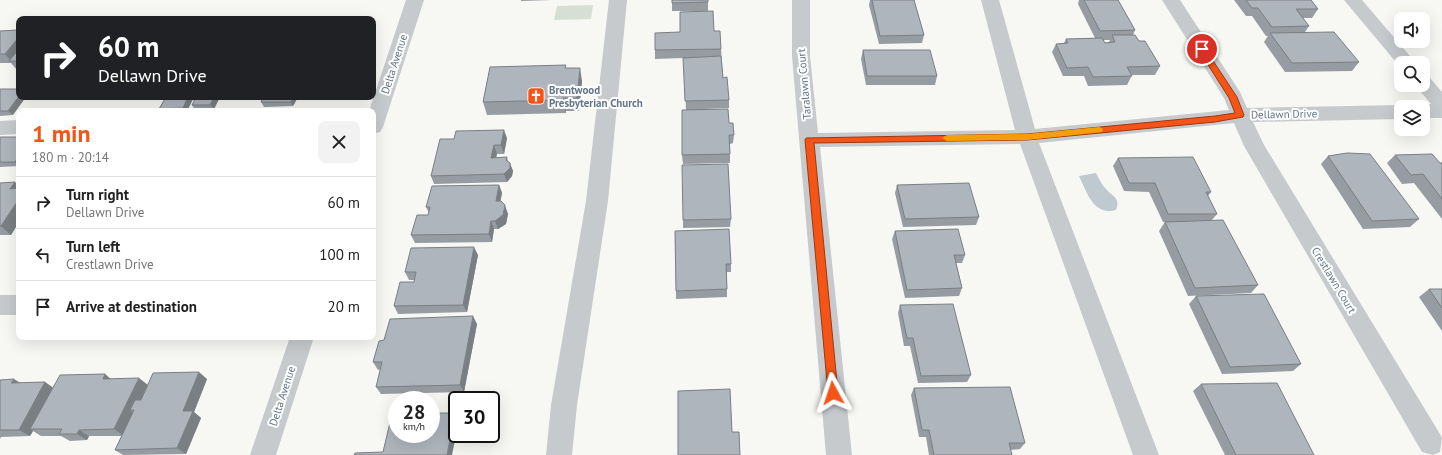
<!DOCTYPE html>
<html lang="en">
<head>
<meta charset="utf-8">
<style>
	body { margin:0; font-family:"PT Sans",sans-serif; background:#f2f2f2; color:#222; height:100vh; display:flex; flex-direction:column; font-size:15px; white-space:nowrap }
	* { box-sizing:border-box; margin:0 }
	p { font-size:13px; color:#767676 }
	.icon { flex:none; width:22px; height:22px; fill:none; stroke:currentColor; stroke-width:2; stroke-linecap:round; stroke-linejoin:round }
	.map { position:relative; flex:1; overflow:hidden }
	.drawer { position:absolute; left:16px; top:108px; width:360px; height:232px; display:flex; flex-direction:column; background:#fff; border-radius:8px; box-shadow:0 4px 16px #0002 }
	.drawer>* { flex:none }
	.guide { position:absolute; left:16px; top:16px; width:360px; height:84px; border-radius:8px; box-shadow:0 4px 16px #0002; background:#202124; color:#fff; overflow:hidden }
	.controls { position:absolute; left:1394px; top:12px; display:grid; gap:8px }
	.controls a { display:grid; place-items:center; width:36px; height:36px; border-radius:8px; background:#fff; box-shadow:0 4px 16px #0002; font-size:20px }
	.speed { position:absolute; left:388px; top:391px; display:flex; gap:8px; font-size:20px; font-weight:700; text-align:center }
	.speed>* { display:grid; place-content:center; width:52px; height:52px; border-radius:50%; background:#fff; box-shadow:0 4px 16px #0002; line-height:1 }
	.speed small { font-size:10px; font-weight:400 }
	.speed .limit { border:2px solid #111; border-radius:6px; background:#fff; color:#111 }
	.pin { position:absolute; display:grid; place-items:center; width:34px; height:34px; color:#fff; margin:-17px; border:2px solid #fff; border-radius:50%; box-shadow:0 1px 4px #0007 }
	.me { position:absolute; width:44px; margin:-22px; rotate:355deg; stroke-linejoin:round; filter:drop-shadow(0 0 3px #0008) }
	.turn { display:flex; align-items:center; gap:14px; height:84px; padding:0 16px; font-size:18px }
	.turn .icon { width:52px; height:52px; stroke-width:2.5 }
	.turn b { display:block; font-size:28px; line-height:34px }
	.round { display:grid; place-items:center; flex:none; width:42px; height:42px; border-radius:8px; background:#f2f2f2 }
	.summary { display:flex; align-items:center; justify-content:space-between; height:68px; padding:0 16px }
	h1 { font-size:24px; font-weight:600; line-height:30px; color:#f45416 }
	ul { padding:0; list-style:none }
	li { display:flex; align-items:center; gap:12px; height:52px; padding:0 16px; border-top:1px solid #e0e0e0 }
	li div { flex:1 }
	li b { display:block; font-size:15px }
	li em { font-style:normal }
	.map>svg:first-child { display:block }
	.green { fill:#d7dfd4 }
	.water { fill:#bfcad0 }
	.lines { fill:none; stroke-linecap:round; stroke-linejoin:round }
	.minor { fill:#c6cacd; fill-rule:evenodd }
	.wall { fill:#969ca2; fill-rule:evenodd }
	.shaded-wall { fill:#7a7f84 }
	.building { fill:#aeb5bc; stroke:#7a7f84 }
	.route { fill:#f45416; stroke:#9f370e }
	.slow { fill:#f59e0b }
	.labels { text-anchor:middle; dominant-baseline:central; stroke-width:4; stroke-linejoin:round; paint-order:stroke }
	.street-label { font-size:11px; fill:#637587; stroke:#fff }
	.poi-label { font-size:11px; font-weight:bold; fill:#637587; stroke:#fff; text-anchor:start }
</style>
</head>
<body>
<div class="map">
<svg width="1442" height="455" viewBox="0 0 1442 455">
	<rect width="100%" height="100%" fill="#f7f7f3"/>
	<path class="green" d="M593,5L591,19L554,20L557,6Z"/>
	<path class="water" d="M1096,173C1099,179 1102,185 1106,189C1113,197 1121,198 1116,210C1093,216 1087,192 1079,176Z"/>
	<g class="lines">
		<path class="minor" d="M406,0H424L383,127L380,132L373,134V111H369Z
			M609,0H627L608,201L577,405L572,455H546L551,405L586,201Z
			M792,0H810V56L818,133L1015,130L981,0H999L1035,129L1229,110L1224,98L1162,0H1180L1240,92L1247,108L1401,105L1407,107H1401V119L1253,122L1264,145L1440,434L1442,438L1440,452L1433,455L1422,452L1244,146L1234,123L1039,143L1159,455H1133L1020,144L820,147L852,455H826L792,56Z
			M1344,0H1362L1416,63H1401L1400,67Z
			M1423,76L1430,78L1442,92V118H1423V107H1416L1423,104H1431L1415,85H1423Z
			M19,120V134L0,135V121Z
			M0,295H19V315H0Z
			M290,337H314L276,455H250Z"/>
	</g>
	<path class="wall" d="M521,0H552L521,1Z
		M672,0H708V11H672Z
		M870,0H914L924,35L922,43L879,44L869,5Z
		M1079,0H1118L1135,30L1133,35L1160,66L1155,75H1132L1127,85L1088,86L1084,76H1063L1052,52L1056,44L1064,43L1066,39L1095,38L1078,4ZM1104,40H1110L1109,42L1105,43Z
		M1234,0H1311L1318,9L1312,18H1303L1309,26L1305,32L1359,62L1352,71L1285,72L1264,42L1268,36H1266L1252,16H1246Z
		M19,30V70H17L11,63H0V31Z
		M714,31L721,49L723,78L729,100V108L703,109L729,123L734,135L733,143L730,144V163L683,164L682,155L686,110L684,58L655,59V50Z
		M863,50L937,76L935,85H866L861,59Z
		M566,68L582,81L579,111H566V113L487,115L483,102Z
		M0,89L13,115L0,116Z
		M166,97H194L187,111H161L159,109Z
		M220,97L214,109L195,110L192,105Z
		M298,97L293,106L264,107L261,102Z
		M0,137H19V166L0,167Z
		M507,138L504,154H497L496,158L507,157L508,161L513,171L512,176L507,182L434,184L431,176Z
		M1395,155L1442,163V219L1414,183L1402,184L1387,163Z
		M1328,156L1419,219L1410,227L1363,229L1321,164Z
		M1118,158L1211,192L1208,196L1217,214L1211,221L1258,285L1251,293L1188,296L1159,231L1165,222H1182H1163L1149,192L1124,191L1113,166Z
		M0,183L19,186V222L11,235H0Z
		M499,185L502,193L500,201L508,214L506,224L498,229H494L492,242L415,243L411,235L428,215L429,213L426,207Z
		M897,185L979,217L976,225L903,227L895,193Z
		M731,219L730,227L683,228V220Z
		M675,231L731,264V272H727V297L676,299V291Z
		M895,231L965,255L962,263H956L962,288L959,296L905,298L892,239Z
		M478,255L467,312L398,314L394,306L414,282V280H409L405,272Z
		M1429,289H1442V331L1419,297Z
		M1196,296L1301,364L1293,371L1222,374L1189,304Z
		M900,305L971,375L967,382L918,383L910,346H904L898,313Z
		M477,324L464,392L381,394L376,387L381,369L378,370L373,362L384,340Z
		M105,374L110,379L147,385L207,379L194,412L201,418L186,454L123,455L115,450L122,436H89L87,440L70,441L61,436H41L33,431L30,436L1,437L0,439V380L20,383L45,382L53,388Z
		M1201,384L1314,455H1225L1193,391Z
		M914,388L1025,443L1020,449L1010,450L1012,455H929L926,437H919L911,395Z"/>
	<path class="shaded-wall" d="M19,37V55L11,61L5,54Z
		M580,68L582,81L579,111L577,98Z
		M19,96V97H26L13,115L8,111Z
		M188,97H194L187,111H185L183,108Z
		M214,97H220L214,109L210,105Z
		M293,97H298L293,106L291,102Z
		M563,98L566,111V113L563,100Z
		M504,130L507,138L504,154L501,145Z
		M494,145L497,154L494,166L491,158Z
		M19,156V166L15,162Z
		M510,163L513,171L512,176L507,182L504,174Z
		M15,182L19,186V197L10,189Z
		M499,185L502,193L499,209L496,201Z
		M19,199V222L11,235L1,226Z
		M505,205L508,214L506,224L498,229L495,221Z
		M491,221L494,229L492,242L489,234Z
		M474,247L478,255L467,312L463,305Z
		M473,316L477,324L464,392L460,385Z
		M199,372L207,379L194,412L201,418L186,454L177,448L183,411Z
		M105,374L114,382L103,379Z
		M139,378L148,385L135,412L134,410H130L134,414L124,436L114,429Z
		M14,379L25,386L11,383Z
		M45,382L55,389L30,429L33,431L30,436L19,430Z
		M455,413L457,416V430L452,455H447Z
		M79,430L89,436L87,440L77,434Z"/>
	<path class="building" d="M672,0H708V2L672,3Z
		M872,0H914L924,35L880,36Z
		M1084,0H1118L1135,30L1100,31Z
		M1246,0H1311L1318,9H1296L1309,26L1272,27L1258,8H1252Z
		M713,11L714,31H720L721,49L655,50V33L680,32V12Z
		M19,30V37L5,54H0V31Z
		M1334,32L1359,62L1292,63L1270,33Z
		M1112,35H1135L1139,41H1145L1160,66L1127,67L1132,76L1093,77L1088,67L1067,68L1056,44L1068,43L1066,39L1102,38L1105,43L1115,42Z
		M19,49V61H9Z
		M863,50H930L937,76H867Z
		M721,56L723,78L727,77L729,100L685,101L683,58Z
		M566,65L565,68H580L577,98H563V100L483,102L490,67Z
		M0,89H19V96L8,111H0Z
		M166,97H188L183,108L159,109Z
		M196,97H214L210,105H192Z
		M263,97H293L291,102H261Z
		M728,109L729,123H733L734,135H729L730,154L682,155V110Z
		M504,130L501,145H494L491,158L507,157L506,160L510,163V168L504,174L431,176L440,139H454L456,131Z
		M0,137H19V156L15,162H0Z
		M1347,153L1370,154L1419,219L1372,221L1328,156Z
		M1432,154L1440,163H1442V199L1423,174L1411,175L1395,155Z
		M1193,157L1211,192H1206L1217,214H1168L1155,183H1129L1118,158Z
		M728,164L731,219L683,220L682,165Z
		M15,182L10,189L19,188V199L1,226H0V183Z
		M969,183L979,217L905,219L897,185Z
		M499,185L496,201H501L505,205L503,215L495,221H491L489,234L411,235L417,215H428L430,207H426L432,186Z
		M1223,220L1258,285L1195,288L1165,222Z
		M729,229L731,264H726L727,289L676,291L675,231Z
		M958,229L965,255H954L962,288L907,290L895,231Z
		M474,247L463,305L394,306L400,282H414L416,272H405L411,248Z
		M1429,289H1442V308Z
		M1264,294L1301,364L1230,367L1196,296Z
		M953,304L971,375L921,376L913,338H907L900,305Z
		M473,316L460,385L376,387L382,362H373L379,341L384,340L390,319Z
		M199,372L183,411H193L177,448L115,450L134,410H130L135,400H141L153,373Z
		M105,374L103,379L139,378L114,429L79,430L77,434H59L62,429H30L60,375Z
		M14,379L11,383L45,382L19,430H0V380Z
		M1277,383L1314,455H1236L1201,384Z
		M1010,387L1025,443H1009L1012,455H934L929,430H922L914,388Z
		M730,389L732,432H739L740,455H678V391Z
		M431,413H455L447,455H354L355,453L383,452L392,414H397V434H431Z"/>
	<path class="route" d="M1202,46L1204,47L1237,97L1244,115L1243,117L1215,122L1027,140L814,143L838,393L837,396L833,398L829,396L828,393L805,140L806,138L1027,134L1215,116L1235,113L1229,98L1198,49Z"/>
	<path class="slow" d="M1099,127L1102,128L1103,130L1102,132L1027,140L947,141L942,138L947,135L1027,134Z"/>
	<defs>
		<symbol id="church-square" viewBox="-11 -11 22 22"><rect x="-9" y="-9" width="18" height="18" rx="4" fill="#f45416" stroke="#fff"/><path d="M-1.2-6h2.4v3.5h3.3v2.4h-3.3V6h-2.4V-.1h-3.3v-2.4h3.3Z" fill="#fff"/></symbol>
	</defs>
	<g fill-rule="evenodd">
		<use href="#church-square" x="526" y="86" width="20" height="20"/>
	</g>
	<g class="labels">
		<g class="street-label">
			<text transform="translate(394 64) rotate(-72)">Delta Avenue</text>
			<text transform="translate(804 84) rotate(-95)">Taralawn Court</text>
			<text transform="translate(1284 114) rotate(-1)">Dellawn Drive</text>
			<text transform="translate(1334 280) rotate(59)">Crestlawn Court</text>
			<text transform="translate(282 396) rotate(-72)">Delta Avenue</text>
		</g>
		<g class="poi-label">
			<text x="549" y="90">Brentwood<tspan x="549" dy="13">Presbyterian Church</tspan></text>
		</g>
	</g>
</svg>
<div class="controls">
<a><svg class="icon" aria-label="sound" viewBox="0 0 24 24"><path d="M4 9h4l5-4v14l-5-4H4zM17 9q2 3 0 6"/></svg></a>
<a><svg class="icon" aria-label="search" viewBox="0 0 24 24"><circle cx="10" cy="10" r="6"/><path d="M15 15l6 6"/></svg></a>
<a><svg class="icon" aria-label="layers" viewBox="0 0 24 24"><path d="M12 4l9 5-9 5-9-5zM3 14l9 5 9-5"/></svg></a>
</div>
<div class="speed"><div>28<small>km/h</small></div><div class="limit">30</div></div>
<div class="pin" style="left:1202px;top:49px;background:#d93025"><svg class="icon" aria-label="arrive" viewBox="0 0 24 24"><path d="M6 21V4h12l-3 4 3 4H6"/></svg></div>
<svg class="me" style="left:833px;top:393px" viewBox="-20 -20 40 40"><path d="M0-17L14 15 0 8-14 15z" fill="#f45416" stroke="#fff" stroke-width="4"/></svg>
<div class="guide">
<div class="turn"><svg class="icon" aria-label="right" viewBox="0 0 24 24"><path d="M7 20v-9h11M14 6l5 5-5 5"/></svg><div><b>60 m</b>Dellawn Drive</div></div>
</div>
<section class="drawer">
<div class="summary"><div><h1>1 min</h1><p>180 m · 20:14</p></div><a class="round"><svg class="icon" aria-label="close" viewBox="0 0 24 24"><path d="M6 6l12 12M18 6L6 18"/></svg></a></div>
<ul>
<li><svg class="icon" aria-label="right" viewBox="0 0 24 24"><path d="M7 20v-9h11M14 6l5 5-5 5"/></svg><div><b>Turn right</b><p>Dellawn Drive</p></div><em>60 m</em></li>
<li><svg class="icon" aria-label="left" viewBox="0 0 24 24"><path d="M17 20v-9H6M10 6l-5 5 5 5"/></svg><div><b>Turn left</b><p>Crestlawn Drive</p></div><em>100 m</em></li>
<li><svg class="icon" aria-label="arrive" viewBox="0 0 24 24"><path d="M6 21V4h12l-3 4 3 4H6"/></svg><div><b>Arrive at destination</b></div><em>20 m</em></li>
</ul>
</section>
</div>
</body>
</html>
